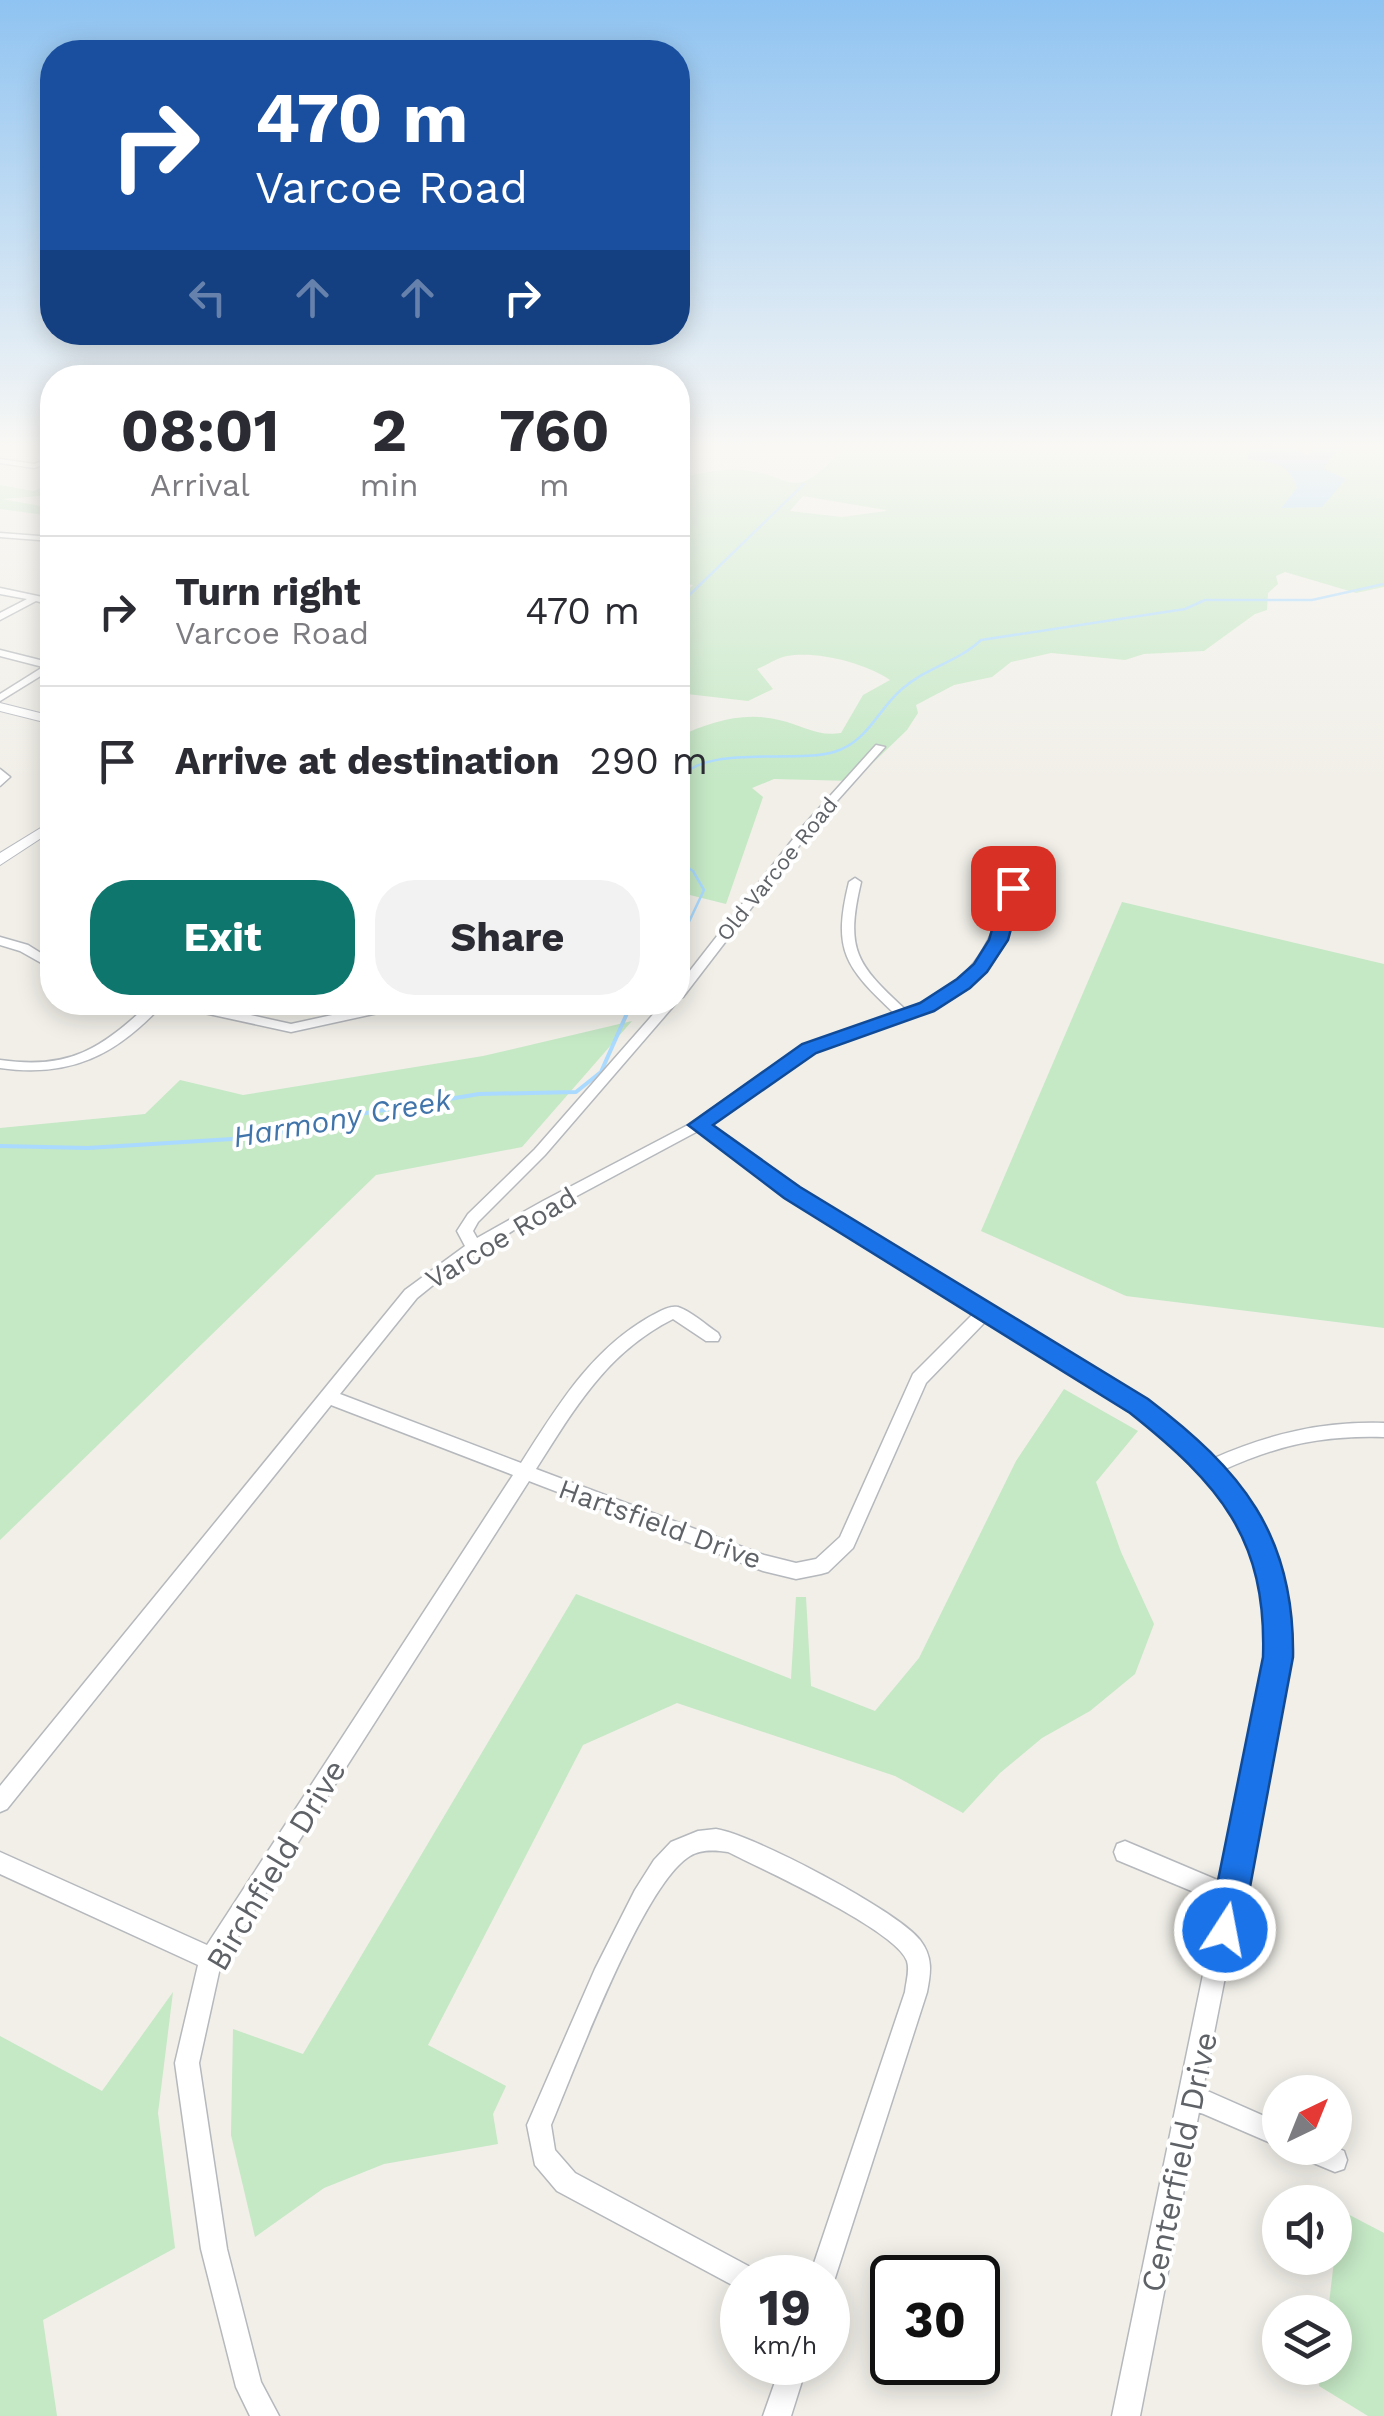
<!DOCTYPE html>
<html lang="en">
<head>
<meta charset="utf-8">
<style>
	body { margin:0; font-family:"Work Sans",sans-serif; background:#f2f2f3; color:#2b2b33; height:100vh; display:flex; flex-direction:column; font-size:38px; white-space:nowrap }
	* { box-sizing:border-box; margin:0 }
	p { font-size:32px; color:#7c7c81 }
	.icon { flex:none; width:55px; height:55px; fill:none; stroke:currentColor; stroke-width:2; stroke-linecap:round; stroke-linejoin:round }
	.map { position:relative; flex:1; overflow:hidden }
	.details { position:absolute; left:40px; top:365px; width:650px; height:650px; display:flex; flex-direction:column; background:#fff; border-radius:40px; box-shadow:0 5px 25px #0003 }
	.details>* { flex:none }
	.guide { position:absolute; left:40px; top:40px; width:650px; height:305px; border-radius:40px; box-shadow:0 5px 25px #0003; background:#1a4fa0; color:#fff; overflow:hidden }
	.needle { width:65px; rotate:43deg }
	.buttons { position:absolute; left:1262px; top:2075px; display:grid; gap:20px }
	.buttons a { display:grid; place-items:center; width:90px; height:90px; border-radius:50%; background:#fff; box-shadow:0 5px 25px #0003; font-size:50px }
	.speed { position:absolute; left:720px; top:2255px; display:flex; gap:20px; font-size:50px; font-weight:700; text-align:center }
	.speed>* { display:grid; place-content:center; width:130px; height:130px; border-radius:50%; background:#fff; box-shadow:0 5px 25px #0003; line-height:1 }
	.speed small { font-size:25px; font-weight:400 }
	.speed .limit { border:5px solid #111; border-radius:15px; background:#fff; color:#111 }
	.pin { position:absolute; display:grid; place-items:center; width:85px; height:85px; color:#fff; margin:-42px; border-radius:20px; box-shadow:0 5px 15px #0006 }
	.me { position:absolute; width:110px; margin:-55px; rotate:11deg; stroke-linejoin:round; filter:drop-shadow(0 0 8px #0008) }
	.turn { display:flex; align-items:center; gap:35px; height:210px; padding:0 50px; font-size:45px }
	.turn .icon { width:130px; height:130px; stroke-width:2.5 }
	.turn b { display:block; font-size:70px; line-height:85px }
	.lanes { display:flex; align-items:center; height:95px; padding:0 50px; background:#0003; justify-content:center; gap:50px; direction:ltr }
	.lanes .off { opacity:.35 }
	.eta { display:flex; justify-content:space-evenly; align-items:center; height:170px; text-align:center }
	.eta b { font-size:60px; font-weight:700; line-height:70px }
	.button { display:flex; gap:20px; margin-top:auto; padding:20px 50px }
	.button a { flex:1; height:115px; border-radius:40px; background:#0f766e; color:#fff; font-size:40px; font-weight:700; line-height:115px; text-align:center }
	.button a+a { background:#f2f2f3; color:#2b2b33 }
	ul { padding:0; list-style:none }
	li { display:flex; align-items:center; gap:30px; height:150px; padding:0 50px; border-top:2px solid #e1e1e2 }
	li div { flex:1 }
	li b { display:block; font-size:38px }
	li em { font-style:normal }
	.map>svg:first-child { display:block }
	.green { fill:#c5e8c5; fill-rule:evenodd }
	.water { fill:#aadaff }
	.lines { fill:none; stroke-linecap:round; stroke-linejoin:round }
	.stream-far1 { stroke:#aadaff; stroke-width:2.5 }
	.stream { stroke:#aadaff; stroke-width:4 }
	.minor-casing { stroke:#b5b8bc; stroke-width:3 }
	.secondary-casing { stroke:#b6babf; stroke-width:2 }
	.minor { fill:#fff; fill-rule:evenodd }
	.secondary { fill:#fff; fill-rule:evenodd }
	.route { fill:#1a73e8; stroke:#114b97; stroke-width:2.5 }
	.labels { text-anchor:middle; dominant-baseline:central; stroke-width:8; stroke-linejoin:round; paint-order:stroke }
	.far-street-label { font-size:22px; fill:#5f6368; stroke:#fff }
	.street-label { font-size:28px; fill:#5f6368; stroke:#fff }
	.water-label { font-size:30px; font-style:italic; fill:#4174aa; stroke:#fff }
	.near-street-label { font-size:32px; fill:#5f6368; stroke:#fff }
</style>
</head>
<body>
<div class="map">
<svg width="1384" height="2416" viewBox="0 0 1384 2416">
	<rect width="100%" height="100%" fill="#f1efe8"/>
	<path class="green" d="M816,445H1255L1250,447L1247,459C1272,462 1288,462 1297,488L1283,507L1343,477L1324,470L1328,460L1346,445H1384V587L1356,593L1285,572L1276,576L1278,584L1268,593L1267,610L1255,614L1204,651L1144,654L1125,660L1051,653L1011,662L992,677L954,685L916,705L918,713L907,730L854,781L774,779L752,788L763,797L726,904L678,892V737C709,722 744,711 779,720C802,725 817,737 841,733L863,695L890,680C865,663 818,651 787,656C777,658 767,665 757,669L773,689L748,701L678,693V600L693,585L678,583V478C698,474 719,469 740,470C795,473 789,507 842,450ZM803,496L885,510L886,511L842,517L790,511Z
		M52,484V495L2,499L52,508V516L0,509V485L33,491Z
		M1122,902L1384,964V1328L1126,1296L981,1231Z
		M632,1021L522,1147L376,1175L0,1540V1128L145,1114L180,1080L243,1095L483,1056Z
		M1064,1389L1138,1431L1096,1482L1121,1552L1154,1624L1135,1674L1090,1711L1042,1738L1000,1773L963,1813L895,1776L677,1703L583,1745L428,2045L506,2086L493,2114L498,2144L384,2164L324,2188L255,2237L231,2135L233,2029L303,2054L576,1594L791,1679L796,1597H806L811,1686L875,1711L919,1658L1016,1461Z
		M173,1992L158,2113L175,2248L43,2320L57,2416H0V2036L102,2091Z
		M1340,2210L1384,2233V2416H1368L1319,2386L1321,2368H1335V2312H1328Z"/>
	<path class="water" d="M1255,445H1285L1307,455L1315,445H1346L1328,460L1324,469L1346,479L1322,507L1281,508L1297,488C1289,462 1271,462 1247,459L1250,447Z"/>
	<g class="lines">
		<path class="stream-far1" d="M678,606L804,484
			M678,781C702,743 795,764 834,752C868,742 878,709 902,689C925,668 958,662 981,640L1185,609L1205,600H1312L1384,584
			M678,861L693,871L704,890L678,945"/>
		<path class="stream" d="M0,1146L88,1148L265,1137L336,1118L479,1094L576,1092L601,1072L632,1002"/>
		<defs>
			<path id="minor" d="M52,458V462L34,468L0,463V459L34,464Z
				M0,533L52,537V541L0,537Z
				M0,588L52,599V605L36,601L0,620V613L27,599L0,594Z
				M0,650L52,663V669L0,701V694L43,667L0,656Z
				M876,745L885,747L812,829L683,997L678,998V986L804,825Z
				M0,769L10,777L0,786Z
				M855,878L861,882C845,950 856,964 906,1010C969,983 990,953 1007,888L1013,884L1019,888C1002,957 973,997 904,1020C873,1030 839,1038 810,1054C773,1073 743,1103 709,1125L797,1188L1169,1418L1212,1459C1269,1434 1322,1421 1384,1423V1437C1323,1435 1278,1445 1223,1470C1270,1530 1285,1582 1288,1657L1203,2089L1280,2123V2147L1199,2112L1140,2416H1112L1218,1902L1117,1860L1114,1852L1117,1844L1125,1841L1222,1882L1268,1657C1267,1621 1266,1585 1253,1552C1235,1503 1197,1456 1155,1427C1134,1412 1112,1399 1090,1386C1055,1364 1021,1342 986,1321L926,1383L853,1548L828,1572L821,1574L796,1579L763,1571L529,1481L221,1963L199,2063L227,2249L261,2382L279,2416H250L236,2387L201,2249L175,2063L198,1965L0,1874V1852L207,1945L513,1475L331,1405L7,1809L0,1812V1786L405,1290L465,1246L457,1231L468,1214L535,1149L664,1002H677L545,1155L478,1222L473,1231L477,1238L543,1201L688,1125L801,1047L842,1031L895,1014C845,967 832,951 849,882ZM698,1131L787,1196L974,1313L913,1374L840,1537L816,1559L796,1563L764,1555L536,1469C575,1408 606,1353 673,1319L706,1341H718L720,1337L718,1333C706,1325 691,1311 678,1307C669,1305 657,1313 649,1317C590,1351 557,1407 521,1463L340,1394L417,1298L448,1273L517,1228Z
				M0,937L28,945L52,960V969L20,951L0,945Z
				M151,1002H165C117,1055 71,1078 0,1068V1060C70,1070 101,1049 151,1002Z
				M166,1002H192L291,1024L378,1005L384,1009L378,1013L291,1032L172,1006Z
				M716,1829C752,1834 898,1911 920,1940C933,1957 931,1972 927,1992L835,2278L831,2287L828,2289V2278H809L905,1992C906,1982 910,1971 907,1961C896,1930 762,1869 728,1852C715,1850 701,1849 690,1856C643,1884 575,2068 551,2125L555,2150L575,2173L754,2269L758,2278H742V2290L736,2287L557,2191L535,2165L527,2125L595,1969L635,1890L654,1860L671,1842L698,1831Z
				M1335,2147L1344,2151L1347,2160L1344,2169L1335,2172L1299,2157L1296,2148Z
				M782,2362H808L791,2416H763Z"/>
			<path id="secondary" d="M0,703L52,716V724L0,711Z
				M52,821V831L0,865V853Z"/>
		</defs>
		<use href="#minor" class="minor-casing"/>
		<use href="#secondary" class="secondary-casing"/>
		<use href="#minor" class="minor"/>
		<use href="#secondary" class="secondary"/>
	</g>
	<linearGradient id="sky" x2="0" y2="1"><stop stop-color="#8fc3f1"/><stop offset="0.57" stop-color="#f9f8f5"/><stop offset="1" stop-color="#f9f8f5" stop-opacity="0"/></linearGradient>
	<rect width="1384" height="783" fill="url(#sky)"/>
	<path class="route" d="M1013,883L1022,888L1008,940L987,972L970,988L934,1011L816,1053L713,1125L800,1187L1148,1399C1241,1470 1295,1534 1293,1657L1242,1930L1237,1942L1225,1947L1213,1942L1208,1930L1263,1657C1267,1538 1219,1484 1130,1413L784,1198L688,1125L802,1044L920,1003L957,979L974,964L989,940L1004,888Z"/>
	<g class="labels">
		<g class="far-street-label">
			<text transform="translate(777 869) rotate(-51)">Old Varcoe Road</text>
		</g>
		<g class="street-label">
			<text transform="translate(501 1238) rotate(-31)">Varcoe Road</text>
			<text transform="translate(660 1524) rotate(20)">Hartsfield Drive</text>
		</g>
		<g class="water-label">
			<text transform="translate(342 1118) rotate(-10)">Harmony Creek</text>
		</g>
		<g class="near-street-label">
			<text transform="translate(276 1865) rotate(-59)">Birchfield Drive</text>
			<text transform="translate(1179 2162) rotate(-78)">Centerfield Drive</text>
		</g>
	</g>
</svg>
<div class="buttons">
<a><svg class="needle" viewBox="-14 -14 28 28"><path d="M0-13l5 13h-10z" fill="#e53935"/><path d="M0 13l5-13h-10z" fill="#7c7c81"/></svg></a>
<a><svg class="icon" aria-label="sound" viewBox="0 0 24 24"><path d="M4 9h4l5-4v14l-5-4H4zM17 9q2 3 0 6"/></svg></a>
<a><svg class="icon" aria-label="layers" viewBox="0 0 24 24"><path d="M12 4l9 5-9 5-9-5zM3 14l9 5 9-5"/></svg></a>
</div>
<div class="speed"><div>19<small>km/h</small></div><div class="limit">30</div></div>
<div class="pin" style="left:1013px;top:888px;background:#d93025"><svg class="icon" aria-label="arrive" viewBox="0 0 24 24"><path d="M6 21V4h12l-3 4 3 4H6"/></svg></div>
<svg class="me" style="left:1225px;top:1930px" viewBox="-20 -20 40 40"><circle r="17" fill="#1a73e8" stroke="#fff" stroke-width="3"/><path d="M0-11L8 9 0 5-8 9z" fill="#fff"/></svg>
<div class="guide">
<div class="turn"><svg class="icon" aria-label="right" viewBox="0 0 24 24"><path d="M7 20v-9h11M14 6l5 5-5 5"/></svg><div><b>470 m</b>Varcoe Road</div></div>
<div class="lanes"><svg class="icon off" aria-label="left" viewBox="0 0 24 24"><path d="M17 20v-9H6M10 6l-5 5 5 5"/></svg><svg class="icon off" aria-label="ahead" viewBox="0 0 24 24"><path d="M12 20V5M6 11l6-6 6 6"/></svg><svg class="icon off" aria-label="ahead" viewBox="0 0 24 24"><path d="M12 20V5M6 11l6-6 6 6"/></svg><svg class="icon" aria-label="right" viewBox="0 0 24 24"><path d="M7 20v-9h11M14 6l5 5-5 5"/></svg></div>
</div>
<section class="details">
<div class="eta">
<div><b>08:01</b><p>Arrival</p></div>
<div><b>2</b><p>min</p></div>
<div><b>760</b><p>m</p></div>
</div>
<ul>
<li><svg class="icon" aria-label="right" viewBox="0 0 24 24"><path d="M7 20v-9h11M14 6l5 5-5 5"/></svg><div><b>Turn right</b><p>Varcoe Road</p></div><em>470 m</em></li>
<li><svg class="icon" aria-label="arrive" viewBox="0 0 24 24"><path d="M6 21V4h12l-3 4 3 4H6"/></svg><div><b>Arrive at destination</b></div><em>290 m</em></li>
</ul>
<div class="button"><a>Exit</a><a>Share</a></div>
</section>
</div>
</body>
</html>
